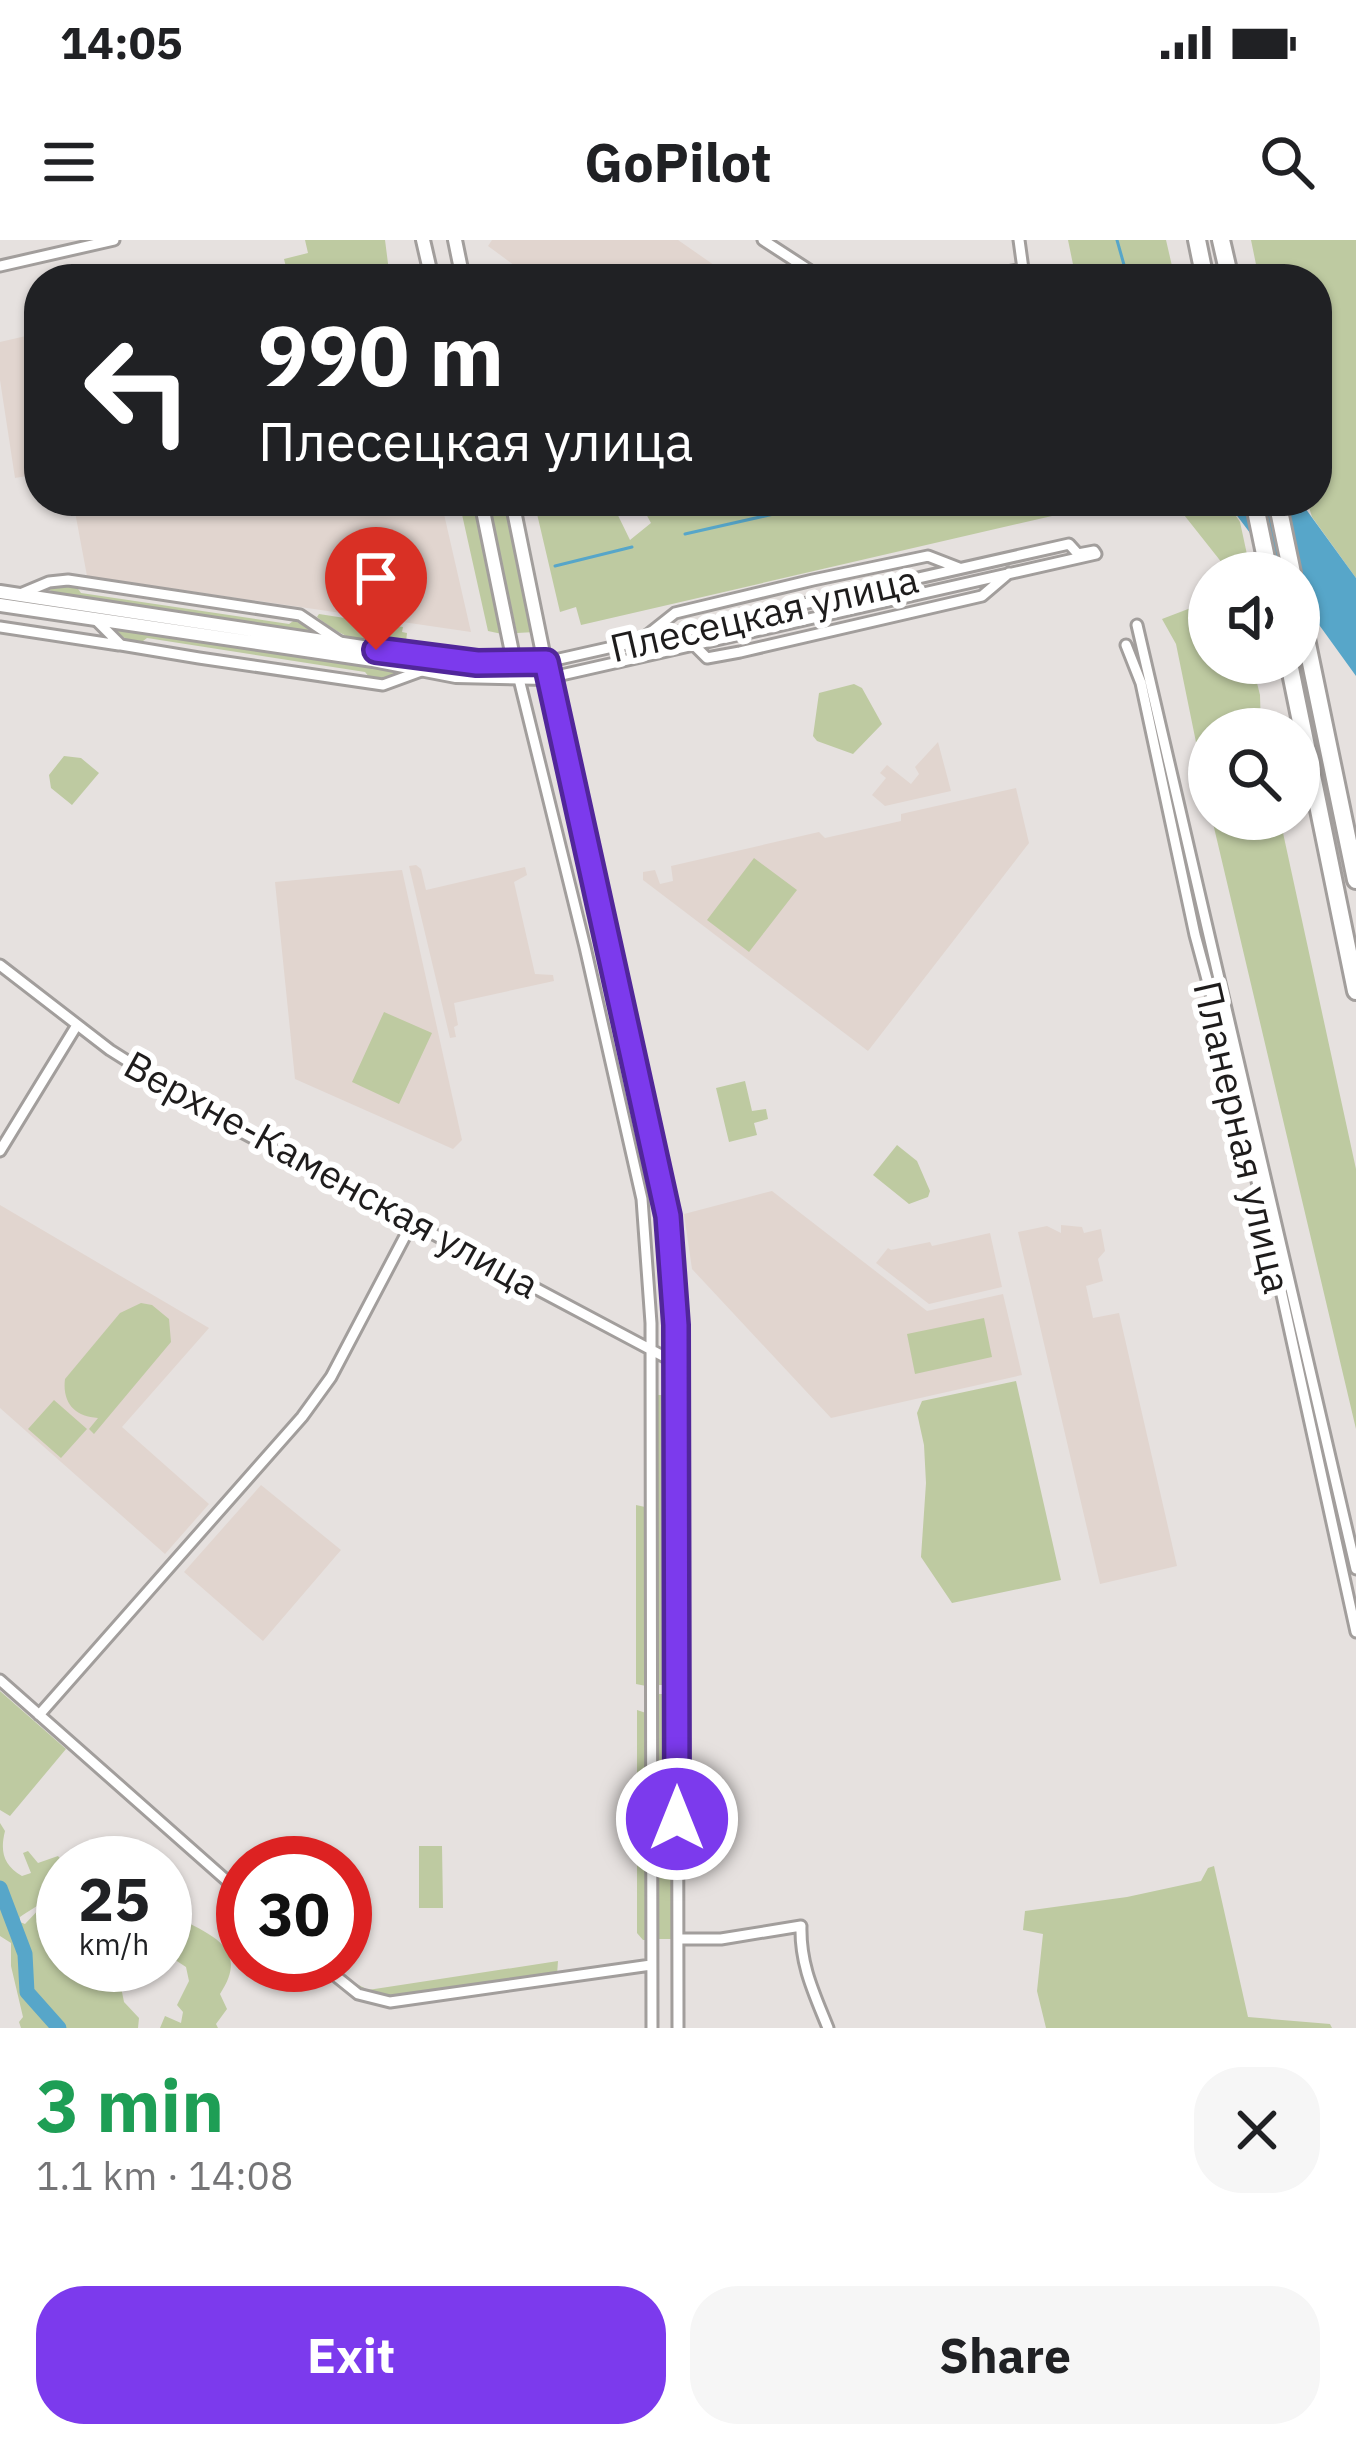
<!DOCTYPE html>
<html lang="en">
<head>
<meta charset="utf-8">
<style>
	body { margin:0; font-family:"IBM Plex Sans",sans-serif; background:#f6f6f6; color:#202124; height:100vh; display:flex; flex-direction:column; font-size:45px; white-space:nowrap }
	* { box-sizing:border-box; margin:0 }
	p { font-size:39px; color:#757577 }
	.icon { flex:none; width:66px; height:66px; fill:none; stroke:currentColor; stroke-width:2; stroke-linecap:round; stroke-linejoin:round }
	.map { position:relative; height:1788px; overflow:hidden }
	.drawer { display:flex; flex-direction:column; background:#fff; flex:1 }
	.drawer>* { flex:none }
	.guide { position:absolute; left:24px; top:24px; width:1308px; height:252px; border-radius:48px; box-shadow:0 3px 9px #0004; background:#202124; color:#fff; overflow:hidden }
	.tools { position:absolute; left:1188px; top:312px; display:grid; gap:24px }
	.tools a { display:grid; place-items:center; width:132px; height:132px; border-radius:50%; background:#fff; box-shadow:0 3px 9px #0004; font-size:60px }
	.speed { position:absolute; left:36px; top:1596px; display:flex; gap:24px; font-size:60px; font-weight:700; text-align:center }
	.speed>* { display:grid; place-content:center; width:156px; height:156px; border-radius:50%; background:#fff; box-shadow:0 3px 9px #0004; line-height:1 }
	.speed small { font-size:30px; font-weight:400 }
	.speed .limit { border:18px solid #d22; background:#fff; color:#111 }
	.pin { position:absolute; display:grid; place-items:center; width:102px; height:102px; color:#fff; margin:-123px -51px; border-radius:50% 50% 50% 0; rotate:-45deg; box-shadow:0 0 12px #0007 }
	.pin .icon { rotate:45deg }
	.me { position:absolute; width:132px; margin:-66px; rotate:0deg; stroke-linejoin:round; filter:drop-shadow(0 0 9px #0008) }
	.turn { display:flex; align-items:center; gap:42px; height:252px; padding:0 36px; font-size:54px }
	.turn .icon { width:156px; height:156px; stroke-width:2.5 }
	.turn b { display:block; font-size:84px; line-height:102px }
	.round { display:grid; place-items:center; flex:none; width:126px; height:126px; border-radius:48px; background:#f6f6f6 }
	.summary { display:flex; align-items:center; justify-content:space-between; height:204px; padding:0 36px }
	h1 { font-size:72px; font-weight:800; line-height:90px; color:#1e9e55 }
	.action { display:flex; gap:24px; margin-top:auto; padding:24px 36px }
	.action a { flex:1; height:138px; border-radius:48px; background:#7c3aed; color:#fff; font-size:48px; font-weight:800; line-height:138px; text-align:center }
	.action a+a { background:#f6f6f6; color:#202124 }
	.status { display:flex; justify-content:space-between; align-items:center; height:84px; padding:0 60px; background:#fff; direction:ltr }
	.status svg { height:33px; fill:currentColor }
	header { display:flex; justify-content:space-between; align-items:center; height:156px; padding:0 36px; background:#fff; font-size:54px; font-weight:800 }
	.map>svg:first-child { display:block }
	.built { fill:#e1d5cf }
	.green { fill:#becaa1 }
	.water { fill:#57a6c9 }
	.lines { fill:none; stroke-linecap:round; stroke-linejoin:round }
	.stream { stroke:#57a6c9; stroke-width:3 }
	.river { stroke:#57a6c9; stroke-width:15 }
	.minor-casing { stroke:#a29e9c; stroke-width:15 }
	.tertiary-casing { stroke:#a29e9c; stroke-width:18 }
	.motorway-casing { stroke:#a29e9c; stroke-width:22 }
	.minor { stroke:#fff; stroke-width:9 }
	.tertiary { stroke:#fff; stroke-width:12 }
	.motorway { stroke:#fff; stroke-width:16 }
	.route-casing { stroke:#51269a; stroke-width:30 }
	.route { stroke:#7c3aed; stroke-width:21 }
	.labels { text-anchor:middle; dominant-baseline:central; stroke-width:12; stroke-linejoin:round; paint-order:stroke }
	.street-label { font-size:39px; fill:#1e1c1c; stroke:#fff }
</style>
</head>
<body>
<div class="status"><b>14:05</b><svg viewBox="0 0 49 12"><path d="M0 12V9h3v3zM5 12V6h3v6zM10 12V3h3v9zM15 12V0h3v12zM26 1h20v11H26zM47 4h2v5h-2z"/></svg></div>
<header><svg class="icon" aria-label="menu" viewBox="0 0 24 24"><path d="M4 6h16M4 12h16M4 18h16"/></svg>GoPilot<svg class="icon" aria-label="search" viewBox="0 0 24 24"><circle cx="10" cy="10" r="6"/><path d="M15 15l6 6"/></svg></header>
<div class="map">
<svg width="1356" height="1788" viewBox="0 0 1356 1788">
	<rect width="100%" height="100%" fill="#e6e1df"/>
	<path class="built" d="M492,0H678L734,39H533L488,6Z
		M39,93V234L15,238L0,140V102Z
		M73,261H441L471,392L87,336Z
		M938,502L951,551L885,566L872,555L886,538L880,533L887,525L911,544L919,534L915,527Z
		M1016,548L1029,603L868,811L643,640V632L655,630L660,644L673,641L671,626L819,592L825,598L901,581V574Z
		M416,625L421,629L426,650L525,627L527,635L514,642L535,734L553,735L554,741L454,763L458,785L454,787L456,797L450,798L409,626Z
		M402,630L462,900L453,909L295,839L275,642Z
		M772,951L927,1071L1003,1054L1022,1135L831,1178L692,1029L684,974Z
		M0,965L209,1088L122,1187L209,1264L165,1314L0,1168Z
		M1061,985L1082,987L1084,993L1101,989L1105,1011L1098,1019L1103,1041L1086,1046L1093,1078L1119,1073L1177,1326L1100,1344L1018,992L1047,986L1061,993Z
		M990,993L1002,1047L929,1064L876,1023L888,1008L891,1010L930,1002L932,1006Z
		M261,1245L341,1310L263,1401L184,1332Z"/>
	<path class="green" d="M305,0H385L390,39H289L284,19L308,13Z
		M1068,0H1166L1175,39H1076Z
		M1251,0H1356V338L1312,277L1307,261H1317V39H1259Z
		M459,261H476L502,394L488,391Z
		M487,261H505L535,392L517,393Z
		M534,261H611L630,300L651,283L639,261H1032L1034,270L1040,268L1038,261H1057L1052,276L581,385L576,367L560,372Z
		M1173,261H1226L1240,282L1251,333H1230Z
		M62,344L76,346L81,353L289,384L296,379L327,397L80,361L46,349Z
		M1209,361V423H1252L1260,455L1261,489H1209V566L1176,404L1162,379Z
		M319,374L403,387L402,392L407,393L406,402C364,404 350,403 317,377Z
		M110,386L371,424L400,435L389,440L370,438L365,432L147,398L139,404L127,400Z
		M854,444L862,448L882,484L853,514L817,501L813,496L819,453Z
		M64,516L81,518L99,533L72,565L51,548L49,535Z
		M1212,579H1280L1356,929V1189Z
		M754,618L797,650L749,712L707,680Z
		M384,772L432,793L399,864L352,842Z
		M745,841L752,871L766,869L768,879L754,883L757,895L729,902L716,848Z
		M897,905L917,921L930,951L928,957L909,964L873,935Z
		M141,1063L152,1065L169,1079L171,1102L94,1194L89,1189L98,1178C75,1177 62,1163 65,1139L120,1073Z
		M984,1078L992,1117L915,1134L907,1094Z
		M1016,1141L1061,1340L952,1363L921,1317L926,1243L924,1205L917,1173L922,1161Z
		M655,1155H672V1445H656Z
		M54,1160L87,1189L61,1218L28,1189Z
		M636,1265L645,1267L646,1446L636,1444Z
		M0,1451L66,1509L10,1576L0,1570Z
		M656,1454H672L673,1699H656Z
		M637,1470L646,1473L647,1700H643L637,1693Z
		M0,1583L5,1591C0,1611 3,1625 22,1636L31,1633L23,1613L28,1611L38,1623L58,1616L64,1623L63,1637L53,1639C56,1658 34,1667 20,1677V1682L25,1684L44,1664L58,1670L63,1664V1725L107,1728L108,1733L95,1741L102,1749L111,1743L121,1747L124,1762L139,1778L138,1788H21L19,1782L23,1777L11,1726V1703L0,1696Z
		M419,1606H442L443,1668H419Z
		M1214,1626L1248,1777L1330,1784L1332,1788H1046L1037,1751L1043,1694L1023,1690L1025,1671L1127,1657L1201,1641L1208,1628Z
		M173,1675C210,1695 251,1707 220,1754L227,1769L216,1784L218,1788H160L165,1776L181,1783L183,1772L177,1765L189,1741L186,1727L166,1714L167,1693Z
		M558,1721L557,1735L392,1758L370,1754L355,1743L368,1750Z"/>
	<path class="water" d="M1226,261H1300L1356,338V436L1299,357V333H1280Z"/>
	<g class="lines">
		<path class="stream" d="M1117,0L1128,39
			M685,294L831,261
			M555,326L632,307"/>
		<path class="river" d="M0,1648L25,1714L27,1752L59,1788"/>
		<defs>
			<path id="minor" d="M763,0L823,39
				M0,26L114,0
				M970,39L1023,29L1019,0
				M18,355L49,342L68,340L300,375L340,402
				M94,378L121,405L199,418L383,445L424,430
				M1137,385C1209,700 1285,1014 1356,1329
				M0,387L119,405
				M641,400L675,373L813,340L928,316L959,328
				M694,405L707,418L740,412L982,356L1009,333
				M1126,405L1141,443L1195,695L1237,850L1356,1392
				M546,422L1069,304L1078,314L1094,311L1096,314L548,438L664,951L677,1085L678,1788
				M519,439L585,707L642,959L651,1083L652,1788
				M0,725L110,810L232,887L676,1123
				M0,911L77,785
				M0,1440L243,1655
				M39,1475L302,1177L331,1137L412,983
				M678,1699H721L801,1686C800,1725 814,1753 828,1788
				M322,1725L358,1754L390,1762L651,1725"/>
			<path id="tertiary" d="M423,0L432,39
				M455,0L463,39
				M481,261L515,427
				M0,352L429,417L486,424L546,422
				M0,365L373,420L456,436L548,438L512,261"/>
			<path id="motorway" d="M1197,0L1205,39
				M1221,0L1230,39
				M1254,261L1269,333
				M1277,261L1292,333
				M1299,365L1356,640
				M1289,423L1356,751"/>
		</defs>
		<use href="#minor" class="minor-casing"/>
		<use href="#tertiary" class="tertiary-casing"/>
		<use href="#motorway" class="motorway-casing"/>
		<use href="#minor" class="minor"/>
		<use href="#tertiary" class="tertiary"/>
		<use href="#motorway" class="motorway"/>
	</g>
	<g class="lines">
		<defs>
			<path id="route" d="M376,410L477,423L546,422L668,976L676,1085L677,1579"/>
		</defs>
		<use href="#route" class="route-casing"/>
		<use href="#route" class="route"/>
	</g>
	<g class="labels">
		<g class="street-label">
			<text transform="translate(764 373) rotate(-13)">Плесецкая улица</text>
			<text transform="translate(1243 897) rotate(77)">Планерная улица</text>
			<text transform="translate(332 934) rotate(29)">Верхне-Каменская улица</text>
		</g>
	</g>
</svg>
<div class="tools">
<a><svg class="icon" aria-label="sound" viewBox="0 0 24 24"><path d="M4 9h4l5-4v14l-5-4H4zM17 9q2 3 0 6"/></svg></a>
<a><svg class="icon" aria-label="search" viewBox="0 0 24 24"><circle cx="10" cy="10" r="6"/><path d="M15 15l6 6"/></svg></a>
</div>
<div class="speed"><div>25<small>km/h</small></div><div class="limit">30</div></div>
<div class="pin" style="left:376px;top:410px;background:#d93025"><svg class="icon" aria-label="arrive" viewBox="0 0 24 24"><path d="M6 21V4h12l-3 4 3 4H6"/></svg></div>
<svg class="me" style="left:677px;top:1579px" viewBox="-20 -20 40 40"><circle r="17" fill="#7c3aed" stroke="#fff" stroke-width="3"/><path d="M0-11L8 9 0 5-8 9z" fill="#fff"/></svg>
<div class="guide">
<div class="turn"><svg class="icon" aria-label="left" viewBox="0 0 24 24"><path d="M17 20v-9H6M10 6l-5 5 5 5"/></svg><div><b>990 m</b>Плесецкая улица</div></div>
</div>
</div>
<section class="drawer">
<div class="summary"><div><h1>3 min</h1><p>1.1 km · 14:08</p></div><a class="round"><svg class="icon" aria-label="close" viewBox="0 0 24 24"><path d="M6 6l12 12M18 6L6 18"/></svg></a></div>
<div class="action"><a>Exit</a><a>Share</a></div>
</section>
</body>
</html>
